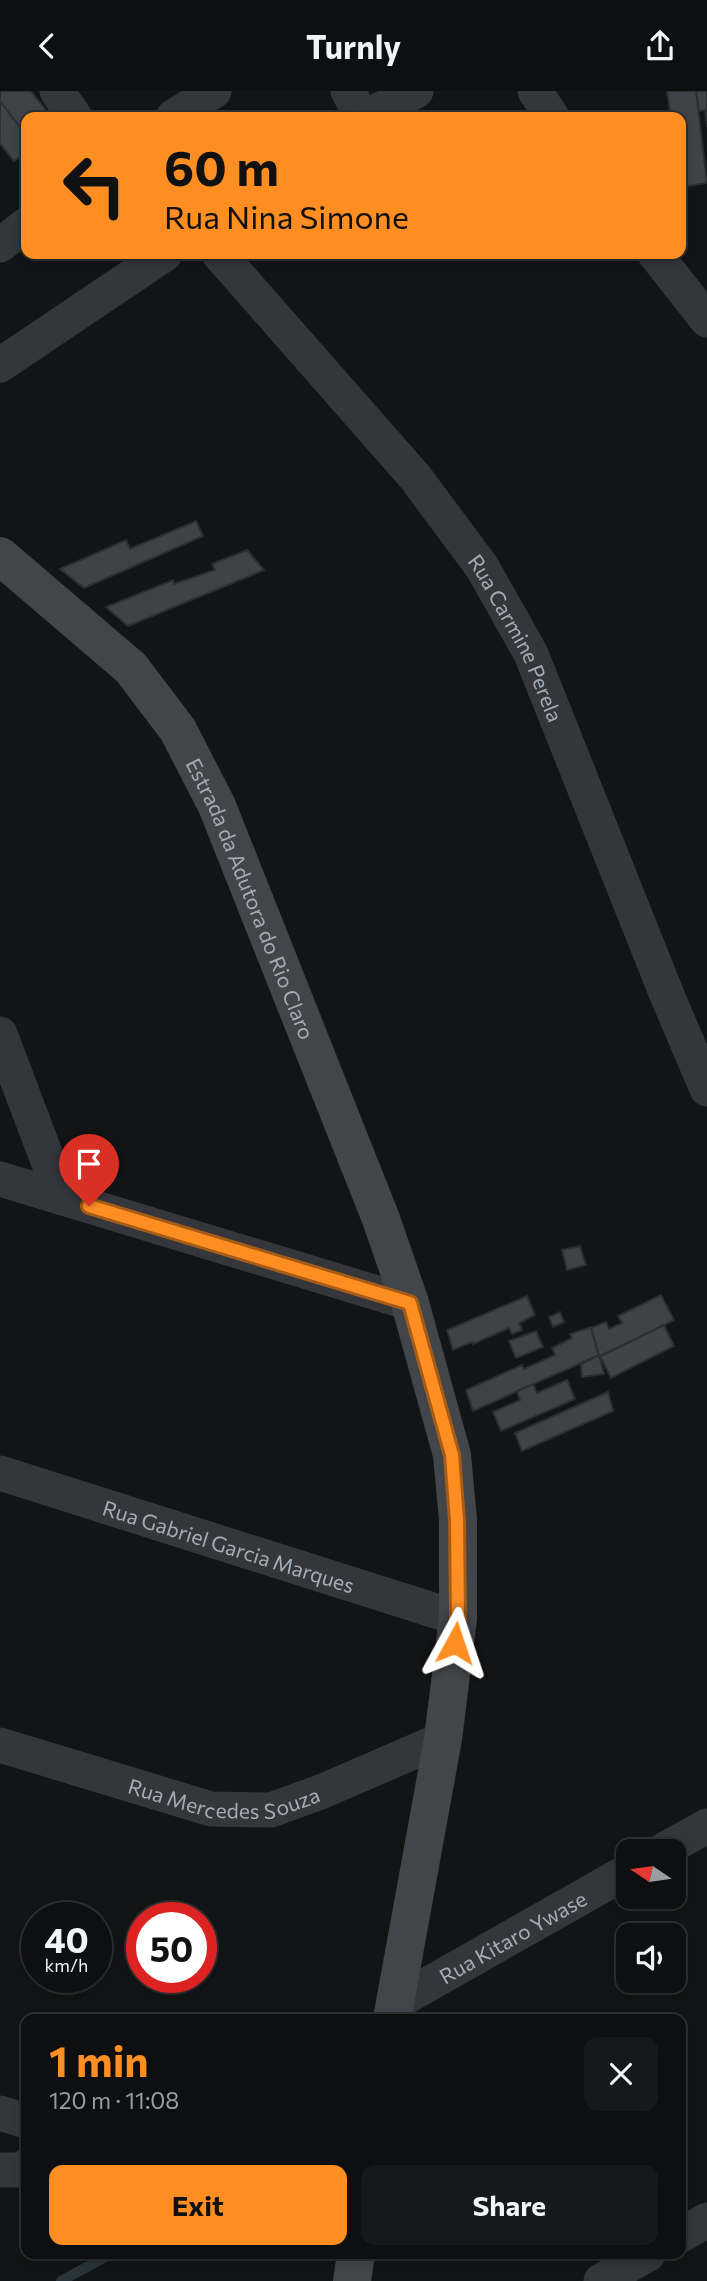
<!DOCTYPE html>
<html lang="en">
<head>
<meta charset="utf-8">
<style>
	body { margin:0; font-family:Commissioner,sans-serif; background:#171819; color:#f1f3f6; height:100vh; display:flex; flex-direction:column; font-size:26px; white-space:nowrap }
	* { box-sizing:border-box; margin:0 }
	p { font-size:23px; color:#9b9c9f }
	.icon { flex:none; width:38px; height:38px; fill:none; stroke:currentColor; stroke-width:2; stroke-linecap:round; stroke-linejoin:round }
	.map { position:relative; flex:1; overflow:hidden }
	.side { position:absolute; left:21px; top:1923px; width:665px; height:245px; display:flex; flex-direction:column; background:#0e0f10; border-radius:14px; box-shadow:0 4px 10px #0003,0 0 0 2px #2e2f30 }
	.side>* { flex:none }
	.top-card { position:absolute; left:21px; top:21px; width:665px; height:147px; border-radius:14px; box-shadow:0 4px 10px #0003,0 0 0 2px #2e2f30; background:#ff8e22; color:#111; overflow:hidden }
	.needle { width:46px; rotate:283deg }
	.tools { position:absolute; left:616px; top:1748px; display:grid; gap:14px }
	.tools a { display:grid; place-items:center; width:70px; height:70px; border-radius:14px; background:#0e0f10; box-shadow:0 4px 10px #0003,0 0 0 2px #2e2f30; font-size:35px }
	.speed { position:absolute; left:21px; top:1811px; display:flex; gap:14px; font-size:35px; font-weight:700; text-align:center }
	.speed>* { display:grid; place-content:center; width:91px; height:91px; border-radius:50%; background:#0e0f10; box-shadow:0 4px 10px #0003,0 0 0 2px #2e2f30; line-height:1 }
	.speed small { font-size:18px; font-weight:400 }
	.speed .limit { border:10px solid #d22; background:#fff; color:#111 }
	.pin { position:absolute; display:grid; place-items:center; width:60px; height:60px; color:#fff; margin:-72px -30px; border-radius:50% 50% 50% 0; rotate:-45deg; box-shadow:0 0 7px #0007 }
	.pin .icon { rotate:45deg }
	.me { position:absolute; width:77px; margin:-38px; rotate:5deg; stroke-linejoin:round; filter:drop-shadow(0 0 5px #0008) }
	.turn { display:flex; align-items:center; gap:24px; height:147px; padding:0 28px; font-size:32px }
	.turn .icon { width:91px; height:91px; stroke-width:2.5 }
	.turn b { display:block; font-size:49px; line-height:60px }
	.round { display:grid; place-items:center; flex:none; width:74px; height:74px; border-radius:14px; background:#171819 }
	.headline { display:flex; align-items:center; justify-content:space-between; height:119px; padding:0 28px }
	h1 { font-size:42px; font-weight:700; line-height:52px; color:#ff8e22 }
	.action { display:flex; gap:14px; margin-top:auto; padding:14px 28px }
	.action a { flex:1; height:80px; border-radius:14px; background:#ff8e22; color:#111; font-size:28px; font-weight:700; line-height:80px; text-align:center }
	.action a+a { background:#171819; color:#f1f3f6 }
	header { display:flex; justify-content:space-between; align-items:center; height:91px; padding:0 28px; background:#0e0f10; font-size:32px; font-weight:700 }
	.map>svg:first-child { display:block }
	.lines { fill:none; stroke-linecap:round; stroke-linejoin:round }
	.stream { stroke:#29353a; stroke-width:10 }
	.building { fill:#3f4246; stroke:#2d2e32; stroke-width:2 }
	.minor { stroke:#34363b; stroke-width:35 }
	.secondary { stroke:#42464b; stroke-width:38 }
	.route-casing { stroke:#a65c16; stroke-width:18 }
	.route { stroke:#ff8e22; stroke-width:12 }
	.labels { text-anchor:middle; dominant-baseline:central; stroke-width:5; stroke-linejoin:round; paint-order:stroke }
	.street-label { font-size:21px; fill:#a4adb7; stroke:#0e0f10 }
</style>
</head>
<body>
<header><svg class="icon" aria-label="back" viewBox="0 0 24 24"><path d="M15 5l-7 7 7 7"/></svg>Turnly<svg class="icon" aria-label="share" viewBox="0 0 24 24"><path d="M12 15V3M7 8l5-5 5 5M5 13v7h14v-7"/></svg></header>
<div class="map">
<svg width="707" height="2190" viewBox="0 0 707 2190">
	<rect width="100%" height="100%" fill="#131415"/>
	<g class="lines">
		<path class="stream" d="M61,2190L111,2163"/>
	</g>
	<path class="building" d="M0,0H31L51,26H26V44L0,10Z
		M667,0H696L707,92L681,96V26H671Z
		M696,0H707V36L705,19L699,20Z
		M0,10L26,44V61L14,70L0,52Z
		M196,430L203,445L84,497L60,478L126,449L130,458Z
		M247,459L264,479L128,535L106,516L173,489L174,493L215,479L212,473Z
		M580,1155L586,1174L567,1179L562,1159Z
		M661,1204L674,1229L599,1266L591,1237L606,1231L609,1238L622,1232L618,1225Z
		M527,1205L535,1224L519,1232L522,1239L512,1243L509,1237L473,1253L472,1251L453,1259L447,1239Z
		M560,1221L564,1231L553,1236L549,1226Z
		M664,1234L674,1255L611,1287L600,1265Z
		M591,1236L599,1264L473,1320L466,1299L522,1274L524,1278L555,1264L552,1257L572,1247L570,1243Z
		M536,1240L543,1256L516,1267L509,1250Z
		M599,1264L604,1283L582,1286L581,1273Z
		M567,1289L575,1308L501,1340L493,1321L520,1309L517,1300L533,1293L537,1302Z
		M608,1301L613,1320L522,1360L515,1342Z"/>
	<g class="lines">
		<g class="minor">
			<path d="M57,0L75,26"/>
			<path d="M348,0L362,26"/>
			<path d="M535,0L552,26"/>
			<path d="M173,26L214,0"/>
			<path d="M366,26L416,0"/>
			<path d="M0,154L26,134"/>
			<path id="s1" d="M219,163L415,386L482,476L531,563L667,904L707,998"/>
			<path d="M655,163L707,229"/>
			<path d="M0,274L165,163"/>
			<path d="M0,943L62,1107"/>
			<path d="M0,1088L410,1212"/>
			<path id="s2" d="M0,1382L458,1527"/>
			<path id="s3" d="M0,1654L211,1718L271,1719L323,1700L443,1648"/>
			<path d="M662,1760L707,1735"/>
			<path id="s4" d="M395,1912L628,1780"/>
			<path d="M0,2022L26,2030"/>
			<path d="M0,2079H20L26,2075"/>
			<path d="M681,2144L707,2129"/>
			<path d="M601,2190L648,2163"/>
		</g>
		<g class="secondary">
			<path id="s5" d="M0,465L131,577L178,639L217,715L381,1128L410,1212L452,1364L458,1429V1527L443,1648L392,1928"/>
			<path d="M352,2190L356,2163"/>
		</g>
	</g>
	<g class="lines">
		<defs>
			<path id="route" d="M89,1115L410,1212L452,1364L457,1429L458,1527L455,1552"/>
		</defs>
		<use href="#route" class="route-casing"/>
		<use href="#route" class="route"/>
	</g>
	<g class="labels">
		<g class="street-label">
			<text stroke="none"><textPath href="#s1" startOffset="488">Rua Carmine Perela</textPath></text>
			<text stroke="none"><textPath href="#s5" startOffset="434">Estrada da Adutora do Rio Claro</textPath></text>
			<text stroke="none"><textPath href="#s2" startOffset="240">Rua Gabriel Garcia Marques</textPath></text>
			<text stroke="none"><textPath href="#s3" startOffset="233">Rua Mercedes Souza</textPath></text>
			<text stroke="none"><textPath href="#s4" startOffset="135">Rua Kitaro Ywase</textPath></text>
		</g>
	</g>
</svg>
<div class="tools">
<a><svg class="needle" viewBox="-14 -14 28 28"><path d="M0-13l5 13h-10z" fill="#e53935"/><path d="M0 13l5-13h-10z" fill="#9b9c9f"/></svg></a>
<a><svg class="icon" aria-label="sound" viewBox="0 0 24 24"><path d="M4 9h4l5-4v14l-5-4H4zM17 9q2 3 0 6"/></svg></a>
</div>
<div class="speed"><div>40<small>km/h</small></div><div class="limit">50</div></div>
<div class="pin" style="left:89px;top:1115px;background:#d93025"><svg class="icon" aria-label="arrive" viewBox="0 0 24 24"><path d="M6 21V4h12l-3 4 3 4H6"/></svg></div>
<svg class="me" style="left:455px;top:1552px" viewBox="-20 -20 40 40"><path d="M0-17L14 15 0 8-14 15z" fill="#ff8e22" stroke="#fff" stroke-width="4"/></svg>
<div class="top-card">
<div class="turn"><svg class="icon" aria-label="left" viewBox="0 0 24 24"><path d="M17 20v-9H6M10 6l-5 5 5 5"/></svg><div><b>60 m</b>Rua Nina Simone</div></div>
</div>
<section class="side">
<div class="headline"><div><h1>1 min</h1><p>120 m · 11:08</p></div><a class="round"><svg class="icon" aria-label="close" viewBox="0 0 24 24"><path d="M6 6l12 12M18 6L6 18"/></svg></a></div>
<div class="action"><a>Exit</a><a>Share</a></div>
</section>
</div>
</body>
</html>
